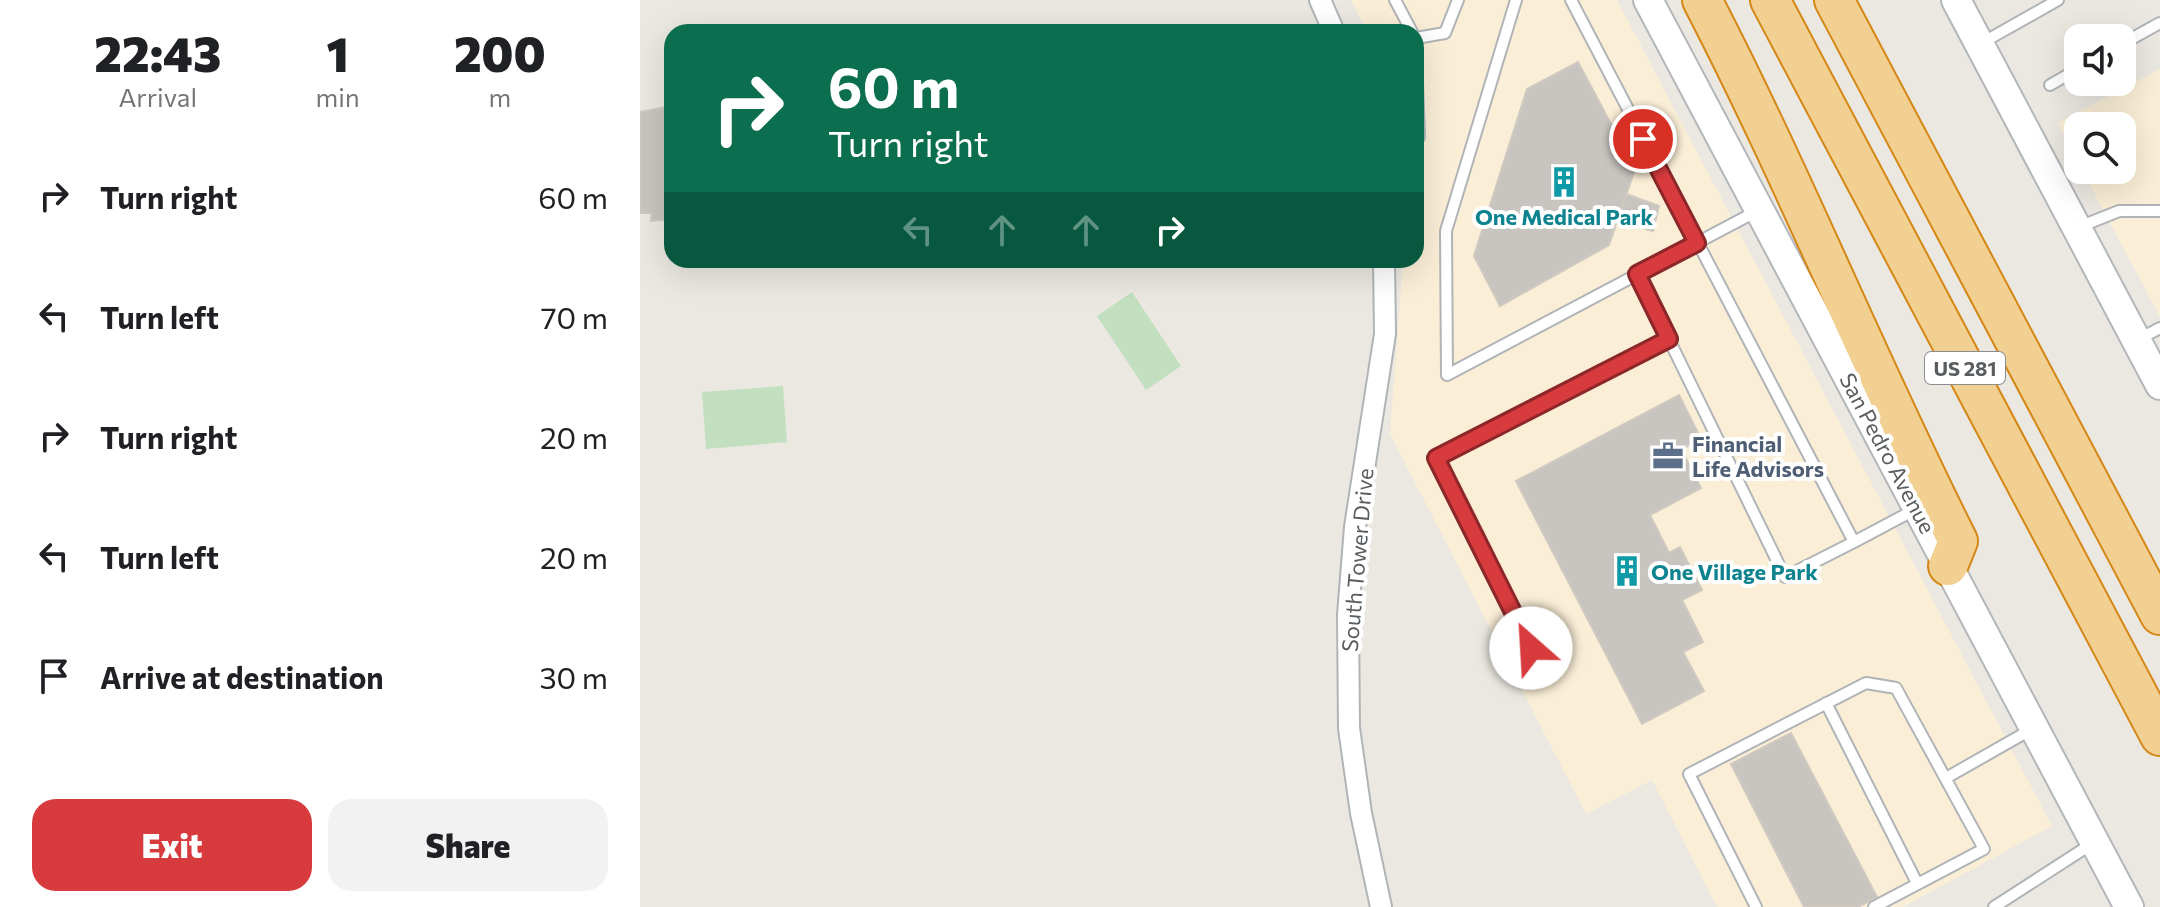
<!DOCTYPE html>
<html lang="en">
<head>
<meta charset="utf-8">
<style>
	body { margin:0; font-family:Commissioner,sans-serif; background:#f2f2f2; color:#202124; height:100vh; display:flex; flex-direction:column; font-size:30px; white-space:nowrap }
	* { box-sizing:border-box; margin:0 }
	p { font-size:26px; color:#757577 }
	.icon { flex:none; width:44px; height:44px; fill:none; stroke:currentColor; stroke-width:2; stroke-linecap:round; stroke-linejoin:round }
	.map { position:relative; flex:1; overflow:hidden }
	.panel { display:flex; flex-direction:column; background:#fff; width:640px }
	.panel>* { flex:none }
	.banner { position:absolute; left:24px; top:24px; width:760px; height:244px; border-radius:24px; box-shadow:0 8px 32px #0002; background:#0b6e4f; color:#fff; overflow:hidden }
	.buttons { position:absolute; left:1424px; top:24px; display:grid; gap:16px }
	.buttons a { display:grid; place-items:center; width:72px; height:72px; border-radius:16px; background:#fff; box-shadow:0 8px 32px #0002; font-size:40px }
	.pin { position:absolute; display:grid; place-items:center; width:68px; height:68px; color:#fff; margin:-34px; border:4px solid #fff; border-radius:50%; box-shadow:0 2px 8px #0007 }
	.me { position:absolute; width:88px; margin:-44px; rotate:334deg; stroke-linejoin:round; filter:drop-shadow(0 0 6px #0008) }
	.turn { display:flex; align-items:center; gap:28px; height:168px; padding:0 32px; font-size:36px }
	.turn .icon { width:104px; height:104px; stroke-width:2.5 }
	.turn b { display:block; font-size:56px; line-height:68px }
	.lanes { display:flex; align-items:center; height:76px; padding:0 32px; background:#0003; justify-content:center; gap:40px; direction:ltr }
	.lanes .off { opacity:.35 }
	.eta { display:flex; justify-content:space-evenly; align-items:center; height:136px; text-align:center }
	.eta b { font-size:48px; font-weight:800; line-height:56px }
	.action { display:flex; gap:16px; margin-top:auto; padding:16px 32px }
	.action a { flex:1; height:92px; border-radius:24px; background:#d73b3e; color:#fff; font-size:32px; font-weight:800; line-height:92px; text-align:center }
	.action a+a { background:#f2f2f2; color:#202124 }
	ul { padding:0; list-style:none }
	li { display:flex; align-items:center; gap:24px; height:120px; padding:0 32px }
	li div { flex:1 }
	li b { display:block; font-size:30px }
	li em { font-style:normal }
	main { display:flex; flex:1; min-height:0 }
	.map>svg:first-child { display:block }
	.commercial { fill:#faeed7 }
	.green { fill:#c2e0bf }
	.building { fill:#c8c5c0; stroke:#cfc9c0; stroke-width:2 }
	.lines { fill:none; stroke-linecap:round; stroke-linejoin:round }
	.service-casing { stroke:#b1b4b7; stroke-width:14 }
	.minor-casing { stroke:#b1b4b7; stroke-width:24 }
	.secondary-casing { stroke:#b3b6ba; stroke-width:32 }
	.motorway-casing { stroke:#d58716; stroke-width:42 }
	.service { stroke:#fff; stroke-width:10 }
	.minor { stroke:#fff; stroke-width:20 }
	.secondary { stroke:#fff; stroke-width:28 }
	.motorway { stroke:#f2d091; stroke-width:38 }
	.route-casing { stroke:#8c2628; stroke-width:20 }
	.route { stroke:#d73b3e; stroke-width:14 }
	.labels { text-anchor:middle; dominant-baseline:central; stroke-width:8; stroke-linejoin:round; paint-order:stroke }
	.shield { fill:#fff; stroke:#8b8e90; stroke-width:2 }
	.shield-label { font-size:20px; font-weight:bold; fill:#595d60 }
	.culture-label { font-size:22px; font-weight:bold; fill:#0d838f; stroke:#fff }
	.service-label { font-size:22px; font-weight:bold; fill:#4e5e75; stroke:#fff; text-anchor:start }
	.street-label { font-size:22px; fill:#595d60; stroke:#fff }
</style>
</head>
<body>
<main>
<section class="panel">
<div class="eta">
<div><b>22:43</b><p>Arrival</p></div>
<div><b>1</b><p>min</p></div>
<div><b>200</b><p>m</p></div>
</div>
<ul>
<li><svg class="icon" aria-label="right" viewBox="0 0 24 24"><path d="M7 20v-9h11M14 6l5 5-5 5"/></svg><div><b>Turn right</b></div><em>60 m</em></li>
<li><svg class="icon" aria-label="left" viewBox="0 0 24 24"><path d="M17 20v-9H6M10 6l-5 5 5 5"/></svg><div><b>Turn left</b></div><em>70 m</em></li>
<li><svg class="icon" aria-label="right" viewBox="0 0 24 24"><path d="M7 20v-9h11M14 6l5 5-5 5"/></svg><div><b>Turn right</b></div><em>20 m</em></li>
<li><svg class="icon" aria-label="left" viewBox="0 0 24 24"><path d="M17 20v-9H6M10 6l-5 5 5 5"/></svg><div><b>Turn left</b></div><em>20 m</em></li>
<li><svg class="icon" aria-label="arrive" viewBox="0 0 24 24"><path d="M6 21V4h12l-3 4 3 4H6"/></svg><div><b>Arrive at destination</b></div><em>30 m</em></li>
</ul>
<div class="action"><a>Exit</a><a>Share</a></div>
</section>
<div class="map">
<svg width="1520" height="907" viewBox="0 0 1520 907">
	<rect width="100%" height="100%" fill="#ebe8e1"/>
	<path class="commercial" d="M711,0H977L1412,826L1263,907H1077L1012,780L946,814L750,434L763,260H776V32H727Z
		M1520,69V317L1442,170H1482V126H1438V162L1418,123Z"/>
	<path class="green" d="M492,292L541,366L506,390L457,316Z
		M143,386L147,442L66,449L62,392Z"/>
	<path class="building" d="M938,62L995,169L969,245L860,306L834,256L887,89Z
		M32,106V219L11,221L12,213H0V112Z
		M986,194L1019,206L1013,231L977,221Z
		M1039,395L1061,439L1041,449L1061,488L1010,515L1029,553L1040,547L1062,590L1042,600L1063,642L1043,652L1064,691L1002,724L876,481Z
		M1151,733L1237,897L1218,907H1164L1091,764Z"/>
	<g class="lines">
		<defs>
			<path id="service" d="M755,0L772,32
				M876,0L806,231L807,375L1119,210
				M931,0L1214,542L1276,509
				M776,38L805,33L818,0
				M1340,44L1418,0
				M1482,44L1520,23
				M776,54L779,137
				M1410,85L1438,69
				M1439,227L1479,211H1520
				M997,274L1145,577L1214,542
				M1497,340L1520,328
				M891,648L796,458L1029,339
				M1186,703L1277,883
				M1306,778L1392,729
				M1116,907L1049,774L1226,683L1256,688L1344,849L1234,907
				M1354,907L1453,843"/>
			<path id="minor" d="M680,0L694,32
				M741,907L721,813L709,728L708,615L715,527L745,334L744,260"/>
			<path id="secondary" d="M1008,0L1489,907
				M1316,0L1520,385"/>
			<path id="motorway" d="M1062,0C1154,177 1228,363 1318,541L1308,566
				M1130,0L1520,736
				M1194,0L1520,615"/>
		</defs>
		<use href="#service" class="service-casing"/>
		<use href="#minor" class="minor-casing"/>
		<use href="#secondary" class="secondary-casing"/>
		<use href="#motorway" class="motorway-casing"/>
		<use href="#service" class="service"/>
		<use href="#minor" class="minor"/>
		<use href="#secondary" class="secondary"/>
		<use href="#motorway" class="motorway"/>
	</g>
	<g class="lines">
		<defs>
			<path id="route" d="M891,648L796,458L1029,339L997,274L1057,243L1003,139"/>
		</defs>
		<use href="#route" class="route-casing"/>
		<use href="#route" class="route"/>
	</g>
	<defs>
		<symbol id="building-bare" viewBox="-9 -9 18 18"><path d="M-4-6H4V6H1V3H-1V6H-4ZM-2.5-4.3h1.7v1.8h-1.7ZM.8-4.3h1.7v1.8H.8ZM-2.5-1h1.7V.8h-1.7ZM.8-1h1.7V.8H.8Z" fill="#0f9aa8" stroke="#fff" stroke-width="2.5" paint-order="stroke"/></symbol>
		<symbol id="office-bare" viewBox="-9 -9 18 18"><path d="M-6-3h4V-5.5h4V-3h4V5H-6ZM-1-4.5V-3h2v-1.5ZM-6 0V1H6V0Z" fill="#5c6f8a" stroke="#fff" stroke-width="2.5" paint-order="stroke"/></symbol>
	</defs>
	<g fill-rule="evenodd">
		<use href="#building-bare" x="902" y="160" width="44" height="44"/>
		<use href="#office-bare" x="1006" y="434" width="44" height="44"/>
		<use href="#building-bare" x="965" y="549" width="44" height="44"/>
	</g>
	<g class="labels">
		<rect class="shield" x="1285" y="352" width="80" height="32" rx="6"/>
		<g class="shield-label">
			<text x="1325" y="368">US 281</text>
		</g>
		<g class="culture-label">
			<text x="924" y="216">One Medical Park</text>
			<text x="1011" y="571" text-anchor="start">One Village Park</text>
		</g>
		<g class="service-label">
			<text x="1052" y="443">Financial<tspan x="1052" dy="25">Life Advisors</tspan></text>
		</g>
		<g class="street-label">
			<text transform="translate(1248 453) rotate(62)">San Pedro Avenue</text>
			<text transform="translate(717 560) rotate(-85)">South Tower Drive</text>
		</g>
	</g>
</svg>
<div class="buttons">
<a><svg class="icon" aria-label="sound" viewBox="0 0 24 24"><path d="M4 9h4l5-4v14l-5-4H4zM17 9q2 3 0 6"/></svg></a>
<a><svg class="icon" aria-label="search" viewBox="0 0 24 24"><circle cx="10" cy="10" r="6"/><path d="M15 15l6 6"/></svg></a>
</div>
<div class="pin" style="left:1003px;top:139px;background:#d93025"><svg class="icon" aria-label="arrive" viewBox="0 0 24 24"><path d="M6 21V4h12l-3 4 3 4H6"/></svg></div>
<svg class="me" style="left:891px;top:648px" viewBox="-20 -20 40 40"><circle r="19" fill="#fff"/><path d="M0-13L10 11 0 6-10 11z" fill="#d73b3e"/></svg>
<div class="banner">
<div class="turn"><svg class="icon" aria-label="right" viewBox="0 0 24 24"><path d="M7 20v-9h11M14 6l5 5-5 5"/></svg><div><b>60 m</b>Turn right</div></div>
<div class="lanes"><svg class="icon off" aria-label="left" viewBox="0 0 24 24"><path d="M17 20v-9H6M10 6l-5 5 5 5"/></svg><svg class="icon off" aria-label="ahead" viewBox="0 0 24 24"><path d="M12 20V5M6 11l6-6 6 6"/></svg><svg class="icon off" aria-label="ahead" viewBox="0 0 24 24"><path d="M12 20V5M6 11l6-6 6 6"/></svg><svg class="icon" aria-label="right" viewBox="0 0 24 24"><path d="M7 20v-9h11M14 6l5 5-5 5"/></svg></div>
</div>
</div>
</main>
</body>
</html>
